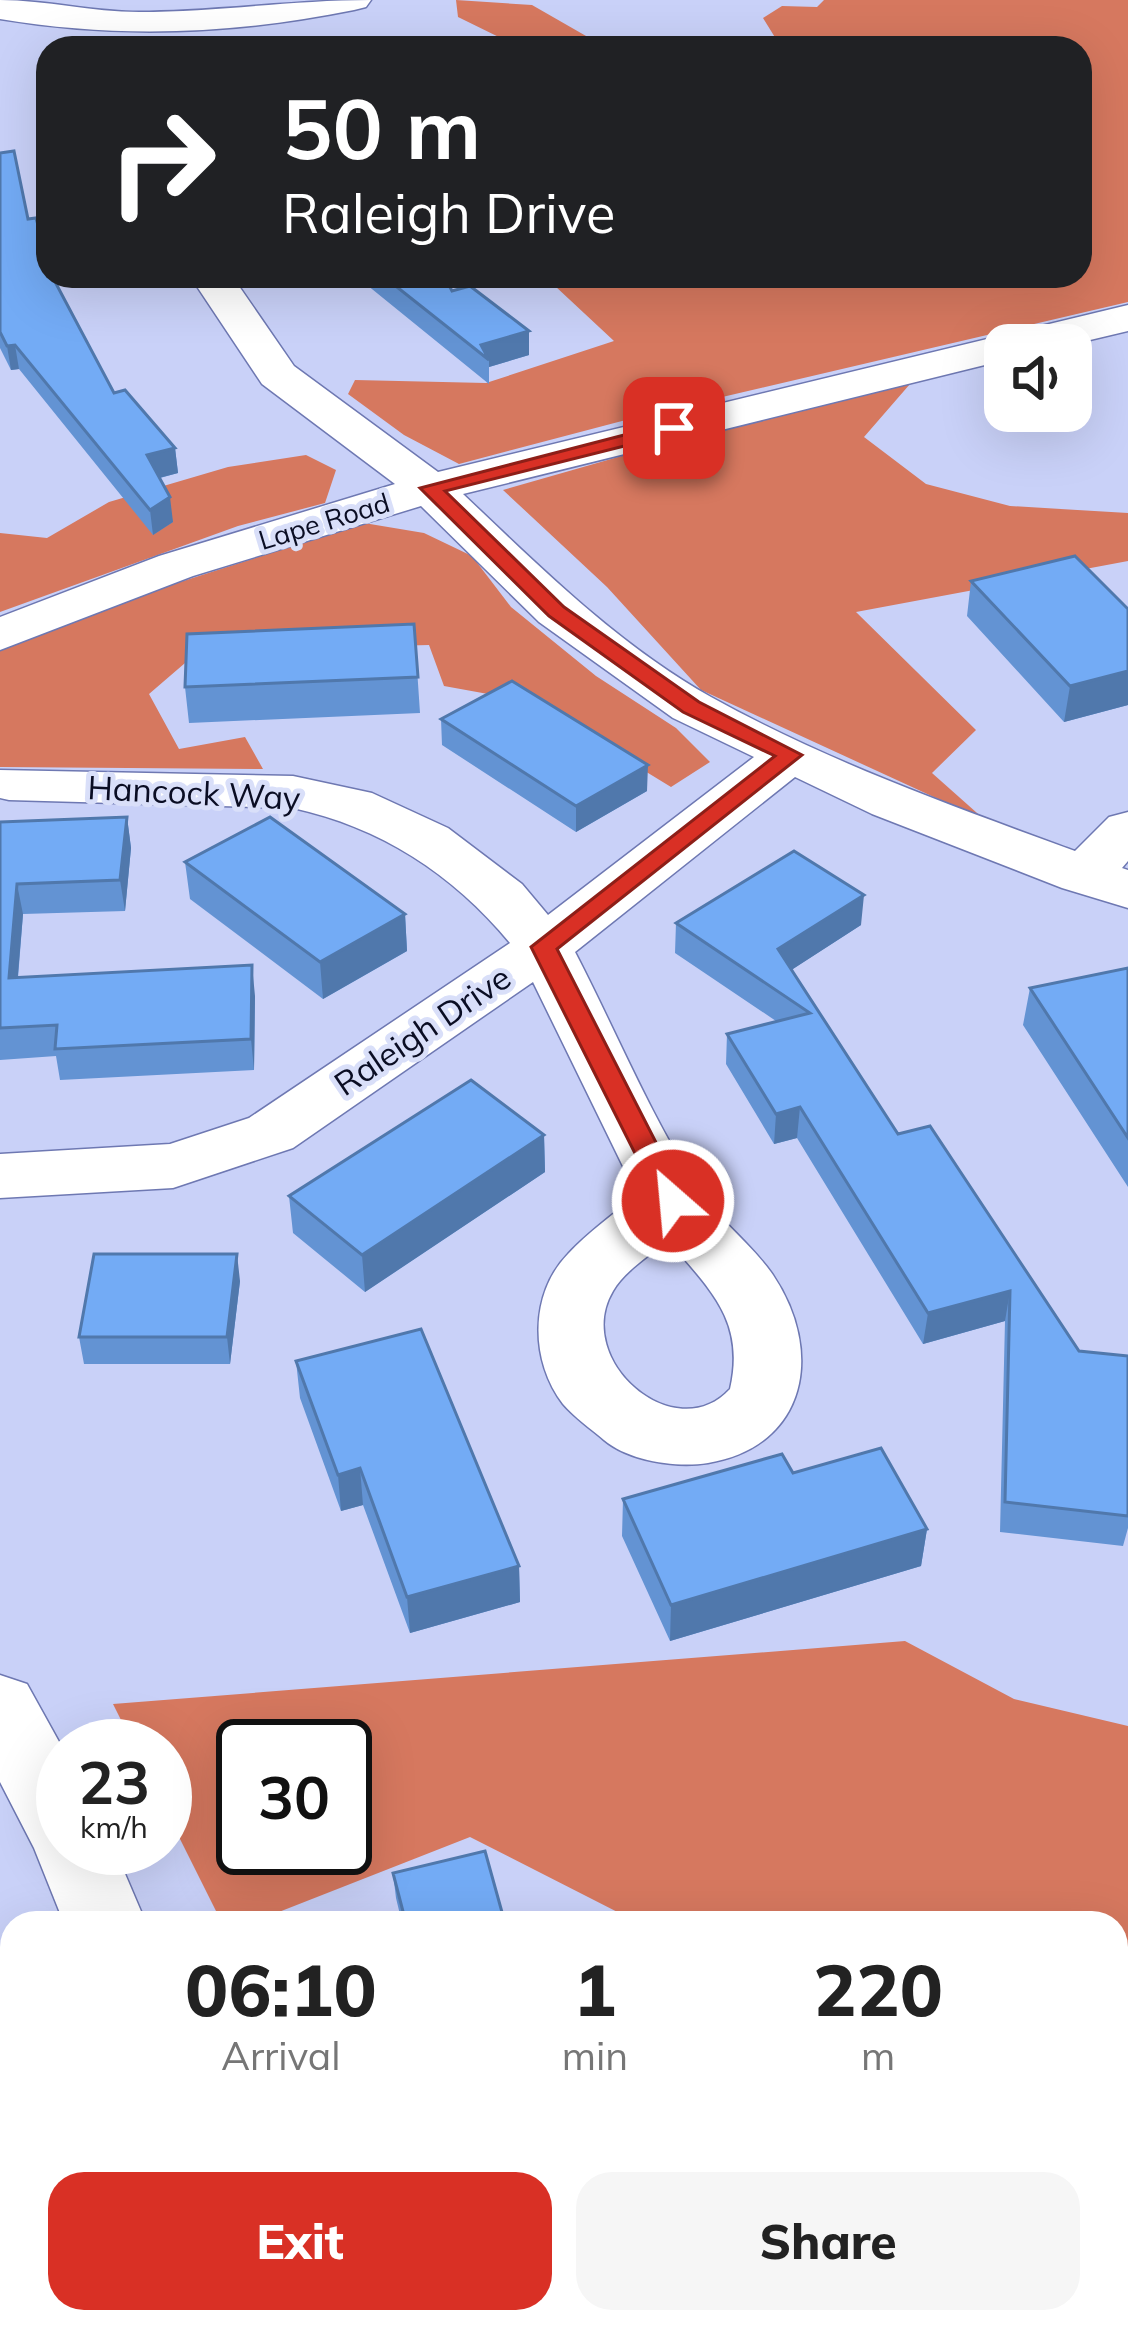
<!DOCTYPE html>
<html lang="en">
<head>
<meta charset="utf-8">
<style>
	body { margin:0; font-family:Mulish,sans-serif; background:#f6f6f6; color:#222; height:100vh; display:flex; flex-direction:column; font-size:45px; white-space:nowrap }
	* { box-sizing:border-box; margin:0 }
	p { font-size:39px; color:#767676 }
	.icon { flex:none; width:66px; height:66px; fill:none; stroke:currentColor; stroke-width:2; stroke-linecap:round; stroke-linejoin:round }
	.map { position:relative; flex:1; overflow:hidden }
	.side { position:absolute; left:0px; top:1911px; width:1128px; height:423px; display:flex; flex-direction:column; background:#fff; border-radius:36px 36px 0 0; box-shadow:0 12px 48px #0002 }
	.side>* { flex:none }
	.hud { position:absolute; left:36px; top:36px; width:1056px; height:252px; border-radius:36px; box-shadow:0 12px 48px #0002; background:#202124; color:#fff; overflow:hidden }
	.buttons { position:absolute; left:984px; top:324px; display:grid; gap:24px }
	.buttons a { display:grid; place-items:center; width:108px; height:108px; border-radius:24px; background:#fff; box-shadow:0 12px 48px #0002; font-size:60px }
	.speed { position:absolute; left:36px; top:1719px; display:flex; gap:24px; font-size:60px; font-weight:700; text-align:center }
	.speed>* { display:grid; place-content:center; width:156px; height:156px; border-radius:50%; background:#fff; box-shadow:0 12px 48px #0002; line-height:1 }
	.speed small { font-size:30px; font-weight:400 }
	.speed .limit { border:6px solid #111; border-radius:18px; background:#fff; color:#111 }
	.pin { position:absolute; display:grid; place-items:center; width:102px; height:102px; color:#fff; margin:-51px; border-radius:24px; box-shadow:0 6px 18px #0006 }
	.me { position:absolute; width:132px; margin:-66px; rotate:333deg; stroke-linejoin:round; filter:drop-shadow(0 0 9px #0008) }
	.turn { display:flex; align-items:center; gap:42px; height:252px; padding:0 48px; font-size:54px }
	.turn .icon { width:156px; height:156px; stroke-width:2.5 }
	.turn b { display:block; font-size:84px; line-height:102px }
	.eta { display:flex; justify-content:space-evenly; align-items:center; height:204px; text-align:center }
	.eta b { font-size:72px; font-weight:800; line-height:84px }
	.action { display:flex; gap:24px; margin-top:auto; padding:24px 48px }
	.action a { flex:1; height:138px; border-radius:36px; background:#d93025; color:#fff; font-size:48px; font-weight:800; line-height:138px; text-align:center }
	.action a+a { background:#f6f6f6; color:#222 }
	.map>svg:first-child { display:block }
	.forest { fill:#d6785f; fill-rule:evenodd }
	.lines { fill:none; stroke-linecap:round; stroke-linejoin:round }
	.minor-casing { stroke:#6e78b2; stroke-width:3 }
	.minor { fill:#fff; fill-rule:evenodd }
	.wall { fill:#6393d3 }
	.shaded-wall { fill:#5078ac }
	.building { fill:#73abf5; stroke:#5078ac; stroke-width:3 }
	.route { fill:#d93025; stroke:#8d1f18; stroke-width:3 }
	.labels { text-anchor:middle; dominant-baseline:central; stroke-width:10; stroke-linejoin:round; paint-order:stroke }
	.far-street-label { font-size:27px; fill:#0a0d23; stroke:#d9dff9 }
	.street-label { font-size:33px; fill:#0a0d23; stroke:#d9dff9 }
</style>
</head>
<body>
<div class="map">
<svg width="1128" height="2332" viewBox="0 0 1128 2332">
	<rect width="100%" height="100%" fill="#c9d1f8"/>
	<path class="forest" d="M456,0L532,5L607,48H521L458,17Z
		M824,0H1128V302L641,416L459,464L404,435L348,394L355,380L486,383L614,341L555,286L488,285L462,276H1080V48H766L776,39L763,18L782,6L817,7Z
		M910,384L864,437L926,484L1010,506L1128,513V561L856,612L976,730L932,773L986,821L701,690L607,587L503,490L723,427Z
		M306,455L336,470L325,503L238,526L0,612V533L47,538L109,502L228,467Z
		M364,523L424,533L472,556L511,607L596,676L676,728L710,762L671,787L532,702L444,686L429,645L199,651L149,694L179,749L245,737L263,769L0,767V650L152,591Z
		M905,1641L1014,1699L1128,1726V2332H335L369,2322H1116V1923H639L470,1837L251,1923H222L165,1809V1746H134L113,1704ZM243,1746H345V1848H243Z"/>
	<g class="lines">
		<defs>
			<path id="minor" d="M0,0C46,0 92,12 139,12C217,12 293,0 371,0L366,7L354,10C235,34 120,39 0,19Z
				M190,276H232L294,366L438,472L1128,305V331L1069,345H1005V360L463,494C540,567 618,645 711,697C826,761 952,806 1075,851L1109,817L1128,812V861L1122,868L1128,870V908L1062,888L872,814L795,777L575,952C615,1029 649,1113 696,1186C717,1219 751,1243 773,1275C824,1351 808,1446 708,1463C676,1468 629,1461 604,1440C591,1429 574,1417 563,1404C530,1361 529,1294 568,1254C588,1232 614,1214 637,1195L533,982L293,1148L173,1188L0,1198V1154L170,1144L249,1118L510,943C453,874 380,827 293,808L9,800L0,798V770L293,776L372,793L448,828L522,884L548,915L754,757L673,718L539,622L421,506L193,576L0,650V617L159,556L395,484L262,384ZM668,1240C709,1289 746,1320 730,1389C675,1449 572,1360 613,1291C624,1271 651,1255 668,1240Z
				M0,1675L27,1684L63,1749V1848H114L146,1923H64L34,1848L0,1782Z
				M168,2322H258L260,2332H168Z"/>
		</defs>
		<use href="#minor" class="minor-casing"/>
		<use href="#minor" class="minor"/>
	</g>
	<path class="wall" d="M0,153L28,219L48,276L114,393L175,448L178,473L160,478L173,522L153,535L19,369L11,370L0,348Z
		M362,276H444L452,291L529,331V355L489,367V384L367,285Z
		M971,581L1128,609V705L1064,722L967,616Z
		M414,624L420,713L189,723L185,687Z
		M441,719L647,791L576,832L442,745Z
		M127,817L131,848L125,911L23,914L18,978L255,996L254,1070L60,1080L56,1056L0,1060V822Z
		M185,862L405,914L407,951L323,999L190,899Z
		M676,923L861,925L791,970L898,1134L1079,1351L1128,1356V1528L1123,1546L1000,1532L1005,1321L923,1344L797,1138L774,1144L726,1064L727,1034L776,1021L675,953Z
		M1128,968V1187L1023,1025L1030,988Z
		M544,1135L545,1172L365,1292L293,1233L289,1196Z
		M240,1281L230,1364H84L79,1337Z
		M296,1361L519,1566L520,1602L410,1633L363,1505L341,1511L300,1398Z
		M793,1473L927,1529L921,1566L670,1641L622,1536L623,1499Z
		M393,1873L505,1923H402L396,1898Z"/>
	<path class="shaded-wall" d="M529,331V355L489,367V360L481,345Z
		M15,345L19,369L11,370L7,346Z
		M175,448L178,473L151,480L147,455Z
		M170,497L173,522L153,535L150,510Z
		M1128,671V705L1064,722L1070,686Z
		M648,765L647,791L576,832V806Z
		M127,817L131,848L125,911L120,880Z
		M17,884L23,914L15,1009L9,978Z
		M864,895L861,925L776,980L778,949Z
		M405,914L407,951L323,999L320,962Z
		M252,965L255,996L254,1070L251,1039Z
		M800,1107L797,1138L774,1144L776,1114Z
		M544,1135L545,1172L365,1292L362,1255Z
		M237,1254L240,1281L230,1364L227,1337Z
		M1010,1291L1005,1321L923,1344L928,1313Z
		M360,1468L363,1505L341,1511L338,1475Z
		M927,1529L921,1566L670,1641L671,1605Z
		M519,1566L520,1602L410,1633L407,1597Z"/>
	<path class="building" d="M14,151L28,219L36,218L48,261V276H52L114,393L125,390L175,448L147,455L170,497L150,510L15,345L7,346L0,332V153Z
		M383,276H444L452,291L470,286L529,331L481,345L489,360Z
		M1075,556L1128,609V671L1070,686L971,581Z
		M414,624L418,677L185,687L187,634Z
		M512,681L648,765L576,806L441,719Z
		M127,817L120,880L17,884L9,978L252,965L251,1039L55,1049L57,1025L0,1028V822Z
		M270,817L405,914L320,962L185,862Z
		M794,851L864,895L778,949L898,1134L930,1126L1079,1351L1128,1356V1516L1005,1502L1010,1291L928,1313L800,1107L776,1114L727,1034L810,1013L676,923Z
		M1128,968V1138L1030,988Z
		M471,1080L544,1135L362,1255L289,1196Z
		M94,1254H237L227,1337H79Z
		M421,1329L519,1566L407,1597L360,1468L338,1475L296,1361Z
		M881,1448L927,1529L671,1605L623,1499L782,1454L793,1473Z
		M485,1851L505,1923H406L393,1873Z"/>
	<path class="route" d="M674,422L680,423V432L445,491L564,607L699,702L802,755L557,949L686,1201L673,1211L659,1201L531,947L775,756L683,712L549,616L420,488Z"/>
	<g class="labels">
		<g class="far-street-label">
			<text transform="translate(324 521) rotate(-17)">Lape Road</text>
		</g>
		<g class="street-label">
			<text transform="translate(194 792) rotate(3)">Hancock Way</text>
			<text transform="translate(422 1030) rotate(-34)">Raleigh Drive</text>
		</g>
	</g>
</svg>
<div class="buttons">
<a><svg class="icon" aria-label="sound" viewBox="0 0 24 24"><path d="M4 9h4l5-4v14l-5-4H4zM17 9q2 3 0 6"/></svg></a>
</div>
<div class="speed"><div>23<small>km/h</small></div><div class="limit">30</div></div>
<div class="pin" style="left:674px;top:428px;background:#d93025"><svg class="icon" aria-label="arrive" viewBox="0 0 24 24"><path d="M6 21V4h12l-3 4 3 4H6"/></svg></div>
<svg class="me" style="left:673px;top:1201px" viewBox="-20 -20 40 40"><circle r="17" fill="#d93025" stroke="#fff" stroke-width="3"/><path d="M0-11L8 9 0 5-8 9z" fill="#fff"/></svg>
<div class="hud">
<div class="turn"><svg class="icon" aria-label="right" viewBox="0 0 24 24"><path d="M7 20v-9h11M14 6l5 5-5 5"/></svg><div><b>50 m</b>Raleigh Drive</div></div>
</div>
<section class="side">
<div class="eta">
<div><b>06:10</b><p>Arrival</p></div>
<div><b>1</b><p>min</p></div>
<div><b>220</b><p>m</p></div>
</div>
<div class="action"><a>Exit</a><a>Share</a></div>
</section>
</div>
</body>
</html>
